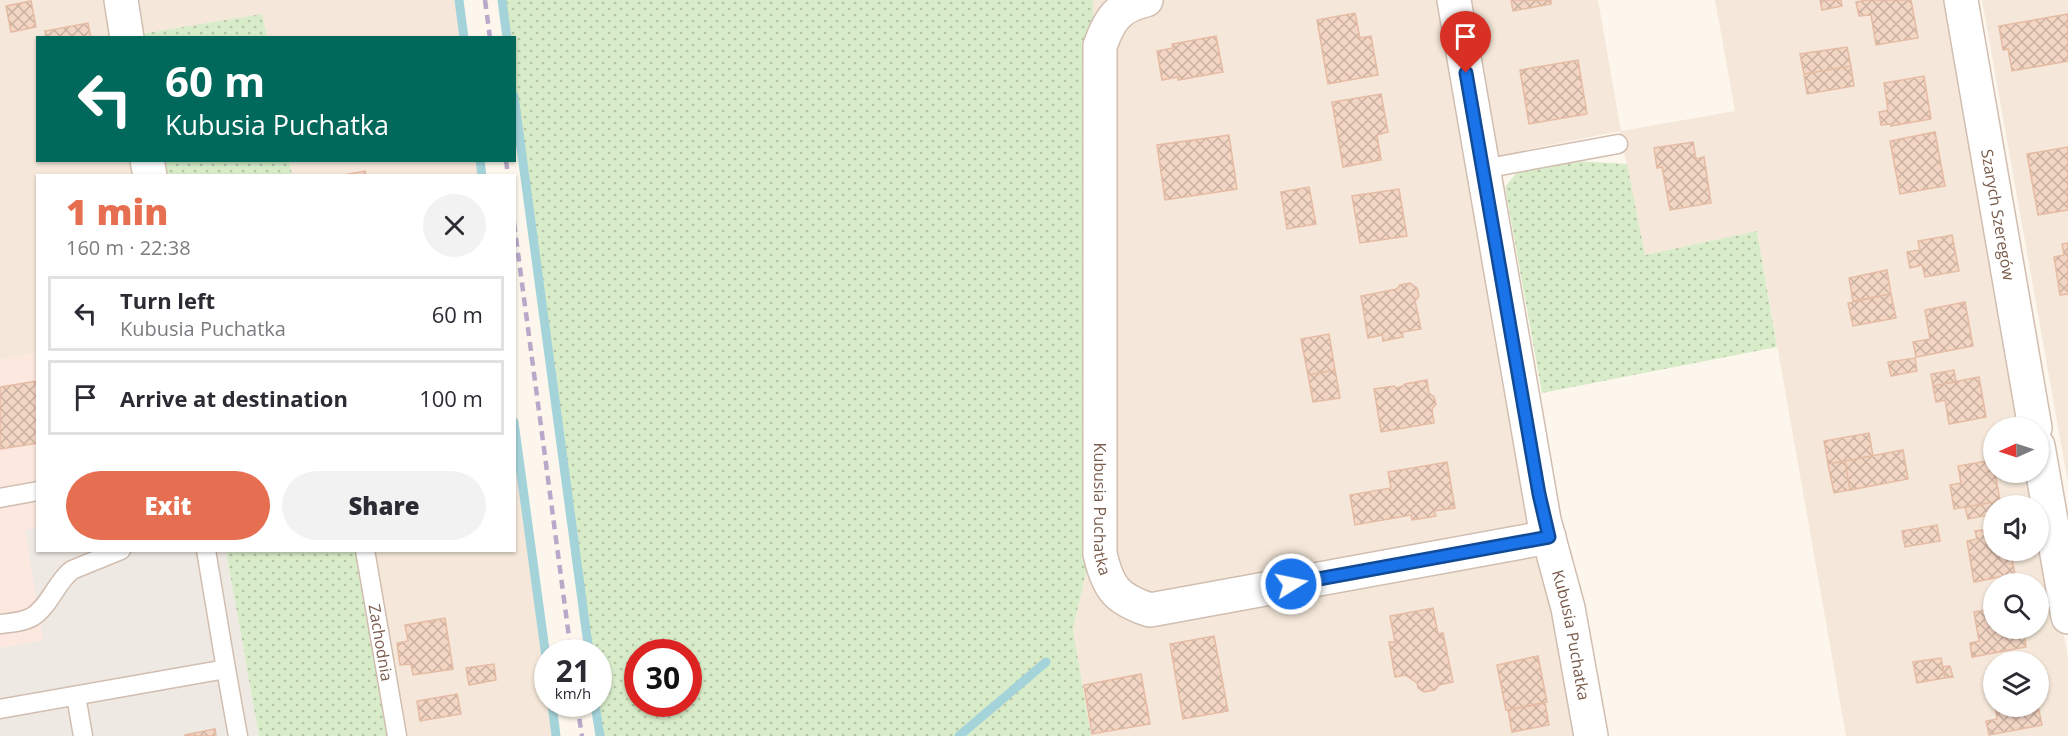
<!DOCTYPE html>
<html lang="en">
<head>
<meta charset="utf-8">
<style>
	body { margin:0; font-family:"Open Sans",sans-serif; background:#f2f2f3; color:#2b2b33; height:100vh; display:flex; flex-direction:column; font-size:22px; white-space:nowrap }
	* { box-sizing:border-box; margin:0 }
	p { font-size:20px; color:#7c7c81 }
	.icon { flex:none; width:33px; height:33px; fill:none; stroke:currentColor; stroke-width:2; stroke-linecap:round; stroke-linejoin:round }
	.map { position:relative; flex:1; overflow:hidden }
	.side { position:absolute; left:36px; top:174px; width:480px; height:378px; display:flex; flex-direction:column; background:#fff; border-radius:0px; box-shadow:0 2px 4px #0004 }
	.side>* { flex:none }
	.banner { position:absolute; left:36px; top:36px; width:480px; height:126px; border-radius:0px; box-shadow:0 2px 4px #0004; background:#00695c; color:#fff; overflow:hidden }
	.needle { width:39px; rotate:267deg }
	.fabs { position:absolute; left:1983px; top:417px; display:grid; gap:12px }
	.fabs a { display:grid; place-items:center; width:66px; height:66px; border-radius:50%; background:#fff; box-shadow:0 2px 4px #0004; font-size:30px }
	.speed { position:absolute; left:534px; top:639px; display:flex; gap:12px; font-size:30px; font-weight:700; text-align:center }
	.speed>* { display:grid; place-content:center; width:78px; height:78px; border-radius:50%; background:#fff; box-shadow:0 2px 4px #0004; line-height:1 }
	.speed small { font-size:15px; font-weight:400 }
	.speed .limit { border:9px solid #d22; background:#fff; color:#111 }
	.pin { position:absolute; display:grid; place-items:center; width:51px; height:51px; color:#fff; margin:-62px -26px; border-radius:50% 50% 50% 0; rotate:-45deg; box-shadow:0 0 6px #0007 }
	.pin .icon { rotate:45deg }
	.me { position:absolute; width:66px; margin:-33px; rotate:80deg; stroke-linejoin:round; filter:drop-shadow(0 0 4px #0008) }
	.turn { display:flex; align-items:center; gap:21px; height:126px; padding:0 30px; font-size:27px }
	.turn .icon { width:78px; height:78px; stroke-width:2.5 }
	.turn b { display:block; font-size:42px; line-height:51px }
	.round { display:grid; place-items:center; flex:none; width:63px; height:63px; border-radius:32px; background:#f2f2f3 }
	.headline { display:flex; align-items:center; justify-content:space-between; height:102px; padding:0 30px }
	h1 { font-size:36px; font-weight:800; line-height:45px; color:#e76f51 }
	.action { display:flex; gap:12px; margin-top:auto; padding:12px 30px }
	.action a { flex:1; height:69px; border-radius:36px; background:#e76f51; color:#fff; font-size:24px; font-weight:800; line-height:69px; text-align:center }
	.action a+a { background:#f2f2f3; color:#2b2b33 }
	ul { padding:0; list-style:none }
	li { display:flex; align-items:center; gap:18px; height:75px; margin:0 12px 9px; padding:0 18px; border:3px solid #e1e1e2; border-radius:0px }
	li div { flex:1 }
	li b { display:block; font-size:22px }
	li em { font-style:normal }
	.map>svg:first-child { display:block }
	.residential { fill:#f5e8da; fill-rule:evenodd }
	.commercial { fill:#fde8e0 }
	.industrial { fill:#efe9e4 }
	.grass { fill:url(#grass-dots); fill-rule:evenodd }
	.lines { fill:none; stroke-linecap:round; stroke-linejoin:round }
	.stream { stroke:#a5d3da; stroke-width:9 }
	.building { fill:url(#building-cross-hatch); stroke:#e6bba3; stroke-width:1.5 }
	.lane-casing { stroke:#d1beb0; stroke-width:21 }
	.street-casing { stroke:#d1beb0; stroke-width:36 }
	.lane { stroke:#fff; stroke-width:18 }
	.street { stroke:#fff; stroke-width:33 }
	.rail { stroke:#b9a8c9; stroke-width:4.5; stroke-dasharray:9 6; stroke-linecap:butt }
	.route-casing { stroke:#114b97; stroke-width:15 }
	.route { stroke:#1a73e8; stroke-width:10 }
	.labels { text-anchor:middle; dominant-baseline:central; stroke-width:5; stroke-linejoin:round; paint-order:stroke }
	.street-label { font-size:16px; fill:#7a5c4d; stroke:#fffaf3 }
</style>
</head>
<body>
<div class="map">
<svg width="2068" height="736" viewBox="0 0 2068 736">
	<defs>
		<pattern id="grass-dots" width="8" height="8" patternUnits="userSpaceOnUse" patternTransform="scale(1.5)"><rect width="8" height="8" fill="#d8ecc9"/><path d="M2 2h.1M6 6h.1" fill="none" stroke="#b4c2a5" stroke-width="1.8" stroke-linecap="round"/></pattern>
		<pattern id="building-cross-hatch" width="8" height="8" patternUnits="userSpaceOnUse" patternTransform="scale(1.5)"><rect width="8" height="8" fill="#f3d5c3"/><path d="M0 0l8 8M0 8l8-8" fill="none" stroke="#cab0a1"/></pattern>
	</defs>
	<rect width="100%" height="100%" fill="#fdf6ec"/>
	<path class="residential" d="M0,0H459L464,37H267L262,14L141,37L38,38V160L161,161L163,175L38,176L37,353L0,360Z
		M1093,0H1448L1581,736H1091L1073,629L1089,560Z
		M1469,0H1598L1621,131L1735,111L1715,0H1950L2027,427L1994,428V472L2035,473L2068,658V736H1846L1757,231L1645,255L1620,131L1496,156ZM1994,506H2038V550H1994ZM1994,584H2038V628H1994ZM1994,662H2038V706H1994Z
		M1982,0H2068V483Z
		M289,161H480L482,175H292Z
		M515,422L547,672L548,704H552L556,736H392L360,551L514,550Z"/>
	<path class="commercial" d="M37,353V528L25,531L44,640L0,648V360Z"/>
	<path class="industrial" d="M37,528L38,550L226,551L259,736H0V648L43,640L25,530Z"/>
	<path class="grass" d="M502,0H1093L1089,560L1073,629L1091,736H600L595,704H598V652H589L515,96L514,38L507,37ZM638,652H688V704H638Z
		M262,14L267,37L141,38V34Z
		M161,161H289L292,175H163Z
		M1575,161L1627,164L1645,255L1757,231L1777,347L1542,393L1505,187L1518,171Z
		M226,551H360L392,736H259Z"/>
	<g class="lines">
		<path class="stream" d="M459,0L464,38
			M502,0L507,38
			M514,96L589,652
			M480,160L482,176
			M514,422L548,672
			M552,704L556,736
			M595,704L600,736
			M959,736L1046,662"/>
	</g>
	<path class="building" d="M1511,0H1551V4L1513,11Z
		M1820,0H1841L1842,6L1822,10Z
		M1867,0H1911L1918,38L1876,45L1871,15L1859,16L1856,2Z
		M31,1L36,27L11,32L6,6Z
		M1355,13L1360,38L1371,36L1378,75L1328,84L1317,20Z
		M2068,14V61L2012,71L2008,49L2003,50L1999,26Z
		M88,23L91,38H46L45,31Z
		M1216,36L1223,72L1178,80V77L1162,80L1157,51L1173,48L1172,44Z
		M1847,47L1851,66L1804,74L1800,54Z
		M1578,60L1587,114L1529,124L1520,70Z
		M1851,66L1854,86L1807,94L1804,74Z
		M1924,76L1931,119L1891,126V124L1881,125L1879,112L1888,110L1884,83Z
		M1381,94L1388,132L1377,135L1381,160L1343,167L1332,102Z
		M1935,132L1945,186L1900,194L1890,141Z
		M1229,135L1237,189L1165,200L1157,145Z
		M1693,142L1696,159L1704,157L1711,203L1670,210L1662,167L1657,168L1654,148Z
		M2068,147V210L2038,215L2027,154Z
		M365,171L366,176H338Z
		M1309,187L1316,224L1287,229L1281,192Z
		M1399,189L1407,236L1360,243L1352,196Z
		M1952,235L1959,271L1925,277L1922,265L1910,268L1907,252L1920,250L1918,241Z
		M2068,243V294L2060,295L2054,257L2064,255L2062,244Z
		M1887,270L1891,294L1853,301L1849,278Z
		M1410,283L1417,288L1419,296L1415,301L1421,329L1402,332L1403,337L1383,341L1382,335L1368,338L1361,296L1397,289L1400,285Z
		M1891,294L1896,318L1853,326L1848,303Z
		M1965,302L1973,346L1916,357L1913,342L1930,339L1925,310Z
		M1329,334L1335,370L1308,375L1301,339Z
		M1915,358L1917,371L1891,376L1888,362Z
		M1335,370L1340,398L1313,402L1308,375Z
		M1954,370L1956,382L1933,386L1931,374Z
		M1979,377L1986,417L1949,424L1945,400L1936,402L1933,386Z
		M1427,380L1429,393L1434,397L1436,404L1432,409L1434,423L1381,432L1374,389L1394,386L1397,388L1403,386L1405,384Z
		M38,381V443L0,449V387Z
		M1869,433L1873,456L1828,464L1824,441Z
		M1903,450L1908,479L1850,490L1845,461Z
		M1993,460L1994,472H1995L2000,501L1954,509L1950,485L1961,483L1958,466Z
		M1845,461L1850,490L1834,493L1828,464Z
		M1447,462L1455,508L1434,511L1436,516L1431,517L1412,520L1411,515L1355,525L1350,495L1391,488L1388,472Z
		M2000,501L2001,506H1994V514L1968,519L1965,507Z
		M1937,525L1940,541L1905,547L1902,531Z
		M1990,529L1992,536H1994V550H2010L2015,574L1974,582L1967,541L1977,539L1975,531Z
		M1433,608L1438,634L1443,633L1453,682L1439,685L1435,690L1424,692L1418,688L1417,683L1405,675L1395,677L1389,642H1395L1390,616Z
		M1994,609V628H2023L2026,647L1972,657L1970,643L1979,641L1974,612Z
		M445,618L453,669L413,675L411,664L400,665L397,643L408,641L405,625Z
		M1214,636L1228,711L1183,719L1170,644Z
		M1538,656L1547,702L1506,710L1497,665Z
		M1941,658L1945,678L1917,683L1913,662Z
		M494,664L496,680L469,685L466,668Z
		M1950,666L1953,677L1945,678L1942,667Z
		M1141,674L1150,724L1092,734L1084,685Z
		M457,694L461,714L420,721L417,701Z
		M1545,703L1549,725L1512,732L1508,710Z
		M1995,706H2038L2042,725L1989,735L1986,721L1997,719Z
		M215,729L216,736H186L185,735Z"/>
	<g class="lines">
		<defs>
			<g id="lane">
				<path d="M1483,169L1618,144"/>
				<path d="M0,498L38,491"/>
				<path d="M206,550L226,669"/>
				<path id="s1" d="M365,550L397,736"/>
				<path d="M0,624C11,623 23,622 32,617C50,606 56,582 72,570L121,550"/>
				<path d="M76,696L83,736"/>
				<path d="M0,709L226,669L238,736"/>
			</g>
			<g id="street">
				<path d="M121,0L127,38"/>
				<path id="s2" d="M1146,0C1118,6 1109,20 1100,46V554C1108,588 1116,599 1150,610L1549,537"/>
				<path id="s3" d="M1454,0L1544,520L1568,608L1591,736"/>
				<path id="s4" d="M1961,0L2035,428"/>
				<path d="M147,160L150,176"/>
				<path d="M2038,446L2068,617"/>
			</g>
		</defs>
		<use href="#lane" class="lane-casing"/>
		<use href="#street" class="street-casing"/>
		<use href="#lane" class="lane"/>
		<use href="#street" class="street"/>
		<path class="rail" d="M485,0L490,38
			M506,160L508,176
			M514,223L571,652
			M577,704L582,736"/>
	</g>
	<g class="lines">
		<defs>
			<path id="route" d="M1291,584L1549,537L1539,494L1466,73"/>
		</defs>
		<use href="#route" class="route-casing"/>
		<use href="#route" class="route"/>
	</g>
	<g class="labels">
		<g class="street-label">
			<text stroke="none"><textPath href="#s4" startOffset="218">Szarych Szeregów</textPath></text>
			<text stroke="none"><textPath href="#s2" startOffset="532">Kubusia Puchatka</textPath></text>
			<text stroke="none"><textPath href="#s3" startOffset="646">Kubusia Puchatka</textPath></text>
			<text stroke="none"><textPath href="#s1" startOffset="94">Zachodnia</textPath></text>
		</g>
	</g>
</svg>
<div class="fabs">
<a><svg class="needle" viewBox="-14 -14 28 28"><path d="M0-13l5 13h-10z" fill="#e53935"/><path d="M0 13l5-13h-10z" fill="#7c7c81"/></svg></a>
<a><svg class="icon" aria-label="sound" viewBox="0 0 24 24"><path d="M4 9h4l5-4v14l-5-4H4zM17 9q2 3 0 6"/></svg></a>
<a><svg class="icon" aria-label="search" viewBox="0 0 24 24"><circle cx="10" cy="10" r="6"/><path d="M15 15l6 6"/></svg></a>
<a><svg class="icon" aria-label="layers" viewBox="0 0 24 24"><path d="M12 4l9 5-9 5-9-5zM3 14l9 5 9-5"/></svg></a>
</div>
<div class="speed"><div>21<small>km/h</small></div><div class="limit">30</div></div>
<div class="pin" style="left:1466px;top:73px;background:#d93025"><svg class="icon" aria-label="arrive" viewBox="0 0 24 24"><path d="M6 21V4h12l-3 4 3 4H6"/></svg></div>
<svg class="me" style="left:1291px;top:584px" viewBox="-20 -20 40 40"><circle r="17" fill="#1a73e8" stroke="#fff" stroke-width="3"/><path d="M0-11L8 9 0 5-8 9z" fill="#fff"/></svg>
<div class="banner">
<div class="turn"><svg class="icon" aria-label="left" viewBox="0 0 24 24"><path d="M17 20v-9H6M10 6l-5 5 5 5"/></svg><div><b>60 m</b>Kubusia Puchatka</div></div>
</div>
<section class="side">
<div class="headline"><div><h1>1 min</h1><p>160 m · 22:38</p></div><a class="round"><svg class="icon" aria-label="close" viewBox="0 0 24 24"><path d="M6 6l12 12M18 6L6 18"/></svg></a></div>
<ul>
<li><svg class="icon" aria-label="left" viewBox="0 0 24 24"><path d="M17 20v-9H6M10 6l-5 5 5 5"/></svg><div><b>Turn left</b><p>Kubusia Puchatka</p></div><em>60 m</em></li>
<li><svg class="icon" aria-label="arrive" viewBox="0 0 24 24"><path d="M6 21V4h12l-3 4 3 4H6"/></svg><div><b>Arrive at destination</b></div><em>100 m</em></li>
</ul>
<div class="action"><a>Exit</a><a>Share</a></div>
</section>
</div>
</body>
</html>
